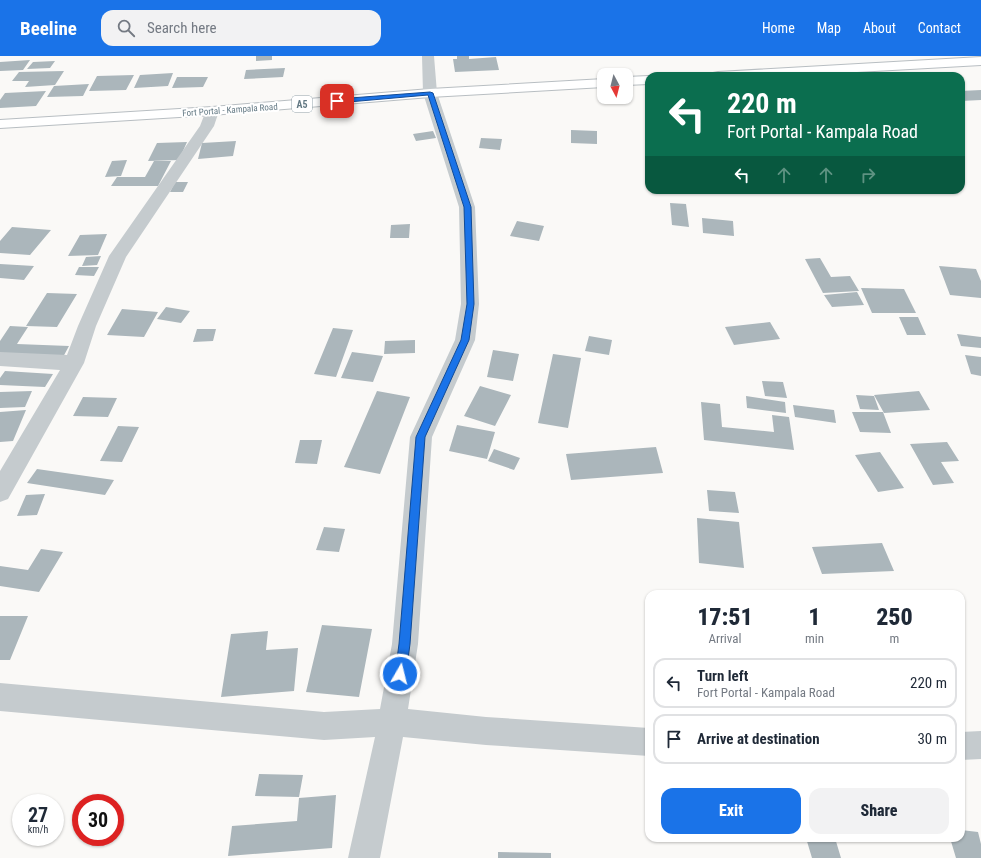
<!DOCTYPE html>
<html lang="en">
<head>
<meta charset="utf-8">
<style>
	body { margin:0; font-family:"Roboto Condensed",sans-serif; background:#f2f2f3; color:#1f2937; height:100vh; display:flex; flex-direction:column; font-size:15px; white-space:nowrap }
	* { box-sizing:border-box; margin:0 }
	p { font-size:13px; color:#747a83 }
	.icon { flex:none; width:22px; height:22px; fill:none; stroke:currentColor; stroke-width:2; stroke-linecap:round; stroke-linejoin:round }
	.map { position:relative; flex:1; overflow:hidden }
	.side { position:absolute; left:645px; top:534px; width:320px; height:252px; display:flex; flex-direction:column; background:#fff; border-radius:12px; box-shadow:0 1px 3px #0004 }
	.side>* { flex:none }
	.top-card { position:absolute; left:645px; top:16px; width:320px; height:122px; border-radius:12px; box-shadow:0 1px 3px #0004; background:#0b6e4f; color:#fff; overflow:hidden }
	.needle { width:26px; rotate:173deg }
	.controls { position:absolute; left:597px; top:12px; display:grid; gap:8px }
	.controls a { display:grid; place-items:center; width:36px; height:36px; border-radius:8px; background:#fff; box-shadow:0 1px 3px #0004; font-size:20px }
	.speed { position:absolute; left:12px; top:738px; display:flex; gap:8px; font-size:20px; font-weight:700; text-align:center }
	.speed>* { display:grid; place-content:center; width:52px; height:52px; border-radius:50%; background:#fff; box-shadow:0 1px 3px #0004; line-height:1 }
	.speed small { font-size:10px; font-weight:400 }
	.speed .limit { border:6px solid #d22; background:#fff; color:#111 }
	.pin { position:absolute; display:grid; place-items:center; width:34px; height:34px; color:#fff; margin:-17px; border-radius:8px; box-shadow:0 2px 6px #0006 }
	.me { position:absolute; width:44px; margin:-22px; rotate:8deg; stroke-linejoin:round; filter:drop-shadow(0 0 3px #0008) }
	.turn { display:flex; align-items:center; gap:14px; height:84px; padding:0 16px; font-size:18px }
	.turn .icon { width:52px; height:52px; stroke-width:2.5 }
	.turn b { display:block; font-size:28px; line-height:34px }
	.lanes { display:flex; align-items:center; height:38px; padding:0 16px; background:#0003; justify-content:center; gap:20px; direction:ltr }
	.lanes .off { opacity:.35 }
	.eta { display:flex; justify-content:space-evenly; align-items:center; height:68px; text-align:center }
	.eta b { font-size:24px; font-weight:800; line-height:28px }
	.action { display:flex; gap:8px; margin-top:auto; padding:8px 16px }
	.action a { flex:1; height:46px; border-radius:12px; background:#1a73e8; color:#fff; font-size:16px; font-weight:800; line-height:46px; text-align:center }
	.action a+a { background:#f2f2f3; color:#1f2937 }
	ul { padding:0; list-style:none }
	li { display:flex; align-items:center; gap:12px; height:50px; margin:0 8px 6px; padding:0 8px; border:2px solid #e0e1e3; border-radius:12px }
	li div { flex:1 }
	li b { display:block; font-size:15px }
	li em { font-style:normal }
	header { display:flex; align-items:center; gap:24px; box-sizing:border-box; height:56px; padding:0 20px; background:#1a73e8; color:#fff }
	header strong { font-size:19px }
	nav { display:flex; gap:22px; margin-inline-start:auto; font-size:14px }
	.search { width:280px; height:36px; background:#f2f2f3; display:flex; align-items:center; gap:10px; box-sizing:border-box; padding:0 14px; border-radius:12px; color:#747a83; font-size:15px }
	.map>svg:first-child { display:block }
	.building { fill:#abb6bb }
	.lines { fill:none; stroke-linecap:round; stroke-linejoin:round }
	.major-casing { stroke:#b8bec2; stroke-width:2 }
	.minor { fill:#c5cbce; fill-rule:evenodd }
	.major { fill:#fff; fill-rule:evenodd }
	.route { fill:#1a73e8; stroke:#114b97 }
	.labels { text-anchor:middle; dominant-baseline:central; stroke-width:4; stroke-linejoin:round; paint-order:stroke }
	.far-street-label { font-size:9px; fill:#637984; stroke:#fff }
	.shield { fill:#fff; stroke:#92a1a9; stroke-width:1 }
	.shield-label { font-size:10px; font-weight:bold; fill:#637984 }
</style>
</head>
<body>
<header>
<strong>Beeline</strong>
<div class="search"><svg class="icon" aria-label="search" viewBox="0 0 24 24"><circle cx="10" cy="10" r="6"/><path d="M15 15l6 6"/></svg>Search here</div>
<nav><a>Home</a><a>Map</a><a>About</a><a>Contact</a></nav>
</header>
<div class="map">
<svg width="981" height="802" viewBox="0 0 981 802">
	<rect width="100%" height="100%" fill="#faf9f7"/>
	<path class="building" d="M256,0H272V4L256,5Z
		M457,0H469V3L496,1L499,14L455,16L453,3H457Z
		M30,4L23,14L0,15V6Z
		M55,5L50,12L27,13L33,6Z
		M285,12L283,21L244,23L246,14Z
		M64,15L55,29L25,31L29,25H12L19,16Z
		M173,17L168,30L134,32L140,19Z
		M134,19L126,34L89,35L97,20Z
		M177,21H208L203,31L172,32Z
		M89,28L83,40L47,41L54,30Z
		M981,34V44L961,45V35Z
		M46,35L36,50L0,52V44L5,37Z
		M571,74L597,75V88L571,87Z
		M433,75L436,82L416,85L413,78Z
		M481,82L502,83L500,94L479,92Z
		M236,85L233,100L198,103L202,87Z
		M187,86L179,104L148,105L157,87Z
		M127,104L121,120L105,121L112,105Z
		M154,105H171L158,130H111L117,121H145Z
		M175,126H188L183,136H170Z
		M670,147L686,148L689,171L672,169Z
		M702,162L733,165L734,180L703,177Z
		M517,165L544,170L539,185L510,180Z
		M410,168L409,182H390L391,169Z
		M12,171L51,174L30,199L0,197V185Z
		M107,178L98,199L68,200L80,179Z
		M101,200L97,209L82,210L86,201Z
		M820,202L831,221L850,220L859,235L823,237L805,203Z
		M0,208L34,210L24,224L0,222Z
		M939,210L976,213L981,225V242L950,239Z
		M79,211H99L94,220L75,219Z
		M861,232L904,233L916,257H872Z
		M857,236L864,249L832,251L824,239Z
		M47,237L77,238L57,271L26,270Z
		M166,251L190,255L181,267L157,263Z
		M122,253L158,256L144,281L107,279Z
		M899,261H918L926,279H907Z
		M770,266L780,283L734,289L725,271Z
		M10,270L28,271L17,288L69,290L62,303L0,301V285Z
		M333,272L353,274L336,321L314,318Z
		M197,273H216L213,285L193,286Z
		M957,278L981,281V292L961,290Z
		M589,280L612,284L609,299L585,295Z
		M415,284V297L384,298L385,285Z
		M493,294L519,298L513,325L487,321Z
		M352,296L383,300L373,326L341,322Z
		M553,298L581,302L568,372L538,367Z
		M965,299L981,301V320L971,318Z
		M5,315L53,318L45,331L0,329V322Z
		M762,325L783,326L787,342L765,340Z
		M480,330L511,339L495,370L464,360Z
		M32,335L25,351L0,352V336Z
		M377,335L410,341L380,418L344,411Z
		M919,335L930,354L884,357L874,339Z
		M856,339L874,340L879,354L860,353Z
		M746,340L785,346L786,357L747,352Z
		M83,341L117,342L108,361L73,360Z
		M701,346L720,348L722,371L774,376L772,359L789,361L794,394L704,384Z
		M793,349L834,354L836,367L795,361Z
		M26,354L13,385L0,386V356Z
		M852,356H883L891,377L860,376Z
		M457,369L495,376L487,403L449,395Z
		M118,370L139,371L122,406L100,405Z
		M300,384H322L317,408L295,407Z
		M947,386L959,405L941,406L954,427L933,429L910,388Z
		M656,391L663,417L571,424L566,398Z
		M494,393L520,402L514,414L488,405Z
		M880,396L904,432L878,436L855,399Z
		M37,413L114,424L105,439L27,427Z
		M707,434L735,436L739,457L709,455Z
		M45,438L37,459L17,460L26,439Z
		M697,462L739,466L744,512L699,507Z
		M324,471L345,473L339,496L316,494Z
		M882,487L894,515L822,518L812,491Z
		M41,493L63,496L39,536L0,530V510L28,514Z
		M0,560H28L10,604H0Z
		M322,569L372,573L359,641L306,636Z
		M268,575L266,594L298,592L294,635L221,641L231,578Z
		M259,718L303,719L299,741L255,740Z
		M336,739L332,792L228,800L232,770L297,765L299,742Z
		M961,774L978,776L981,788V802H956L950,782H961Z
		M806,782H835L841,802H812Z
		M498,796L551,797V802H498Z"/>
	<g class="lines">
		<defs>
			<path id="major" d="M981,1V9L786,20H712L713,17L718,16Z
				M649,20V28L626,29V21Z
				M604,23V31L430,41L212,59L0,72V64L212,51L430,33Z"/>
		</defs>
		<use href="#major" class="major-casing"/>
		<path class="minor" d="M422,0H434L437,37L475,151L479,248L475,284L432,381L418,588L408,653L486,661L649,672V700L486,689L403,681L380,802H348L375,681L324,684L0,655V627L324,656L380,653L392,588L410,381L455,284L461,248L459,151L423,37Z
			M212,51L217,52L219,55L214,70L126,201L96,270L84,307L8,443L0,446V415L60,314L0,310V296L67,299L78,270L109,200L200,70L207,52Z
			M981,675V703L961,704V676Z"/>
		<use href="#major" class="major"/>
	</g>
	<path class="route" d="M430,36L433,37L471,151L474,248L469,284L425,381L410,588L406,618L404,622L400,623L396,622L395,618L399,588L416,381L461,284L467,248L464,151L428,39L337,47L334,45L337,43Z"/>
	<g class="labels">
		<g class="far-street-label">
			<text transform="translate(230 54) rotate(-4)">Fort Portal - Kampala Road</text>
		</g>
		<rect class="shield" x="292" y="40" width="20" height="16" rx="3"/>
		<g class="shield-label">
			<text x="302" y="48">A5</text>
		</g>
	</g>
</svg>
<div class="controls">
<a><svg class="needle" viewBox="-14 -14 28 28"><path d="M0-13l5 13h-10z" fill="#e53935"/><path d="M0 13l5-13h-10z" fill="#747a83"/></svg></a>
</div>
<div class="speed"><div>27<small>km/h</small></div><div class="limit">30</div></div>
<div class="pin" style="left:337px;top:45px;background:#d93025"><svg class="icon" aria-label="arrive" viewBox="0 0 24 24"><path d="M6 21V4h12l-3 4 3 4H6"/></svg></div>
<svg class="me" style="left:400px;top:618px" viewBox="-20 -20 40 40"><circle r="17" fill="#1a73e8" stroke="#fff" stroke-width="3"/><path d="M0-11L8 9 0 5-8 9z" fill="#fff"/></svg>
<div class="top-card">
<div class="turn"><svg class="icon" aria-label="left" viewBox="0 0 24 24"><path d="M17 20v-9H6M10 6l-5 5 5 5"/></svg><div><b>220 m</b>Fort Portal - Kampala Road</div></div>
<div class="lanes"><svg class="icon" aria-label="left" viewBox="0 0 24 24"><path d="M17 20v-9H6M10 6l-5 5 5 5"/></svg><svg class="icon off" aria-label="ahead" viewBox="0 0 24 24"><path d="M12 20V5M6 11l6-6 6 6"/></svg><svg class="icon off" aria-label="ahead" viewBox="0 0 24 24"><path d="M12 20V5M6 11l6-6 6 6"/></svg><svg class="icon off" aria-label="right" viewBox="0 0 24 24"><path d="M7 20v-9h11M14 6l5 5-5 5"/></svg></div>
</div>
<section class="side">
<div class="eta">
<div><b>17:51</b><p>Arrival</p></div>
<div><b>1</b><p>min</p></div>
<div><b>250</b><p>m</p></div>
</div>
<ul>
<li><svg class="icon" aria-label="left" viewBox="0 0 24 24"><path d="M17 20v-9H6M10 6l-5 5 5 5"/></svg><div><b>Turn left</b><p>Fort Portal - Kampala Road</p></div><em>220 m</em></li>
<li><svg class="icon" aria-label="arrive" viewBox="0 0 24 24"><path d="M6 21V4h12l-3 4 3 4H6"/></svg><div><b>Arrive at destination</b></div><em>30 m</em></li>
</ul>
<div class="action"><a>Exit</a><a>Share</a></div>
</section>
</div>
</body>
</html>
